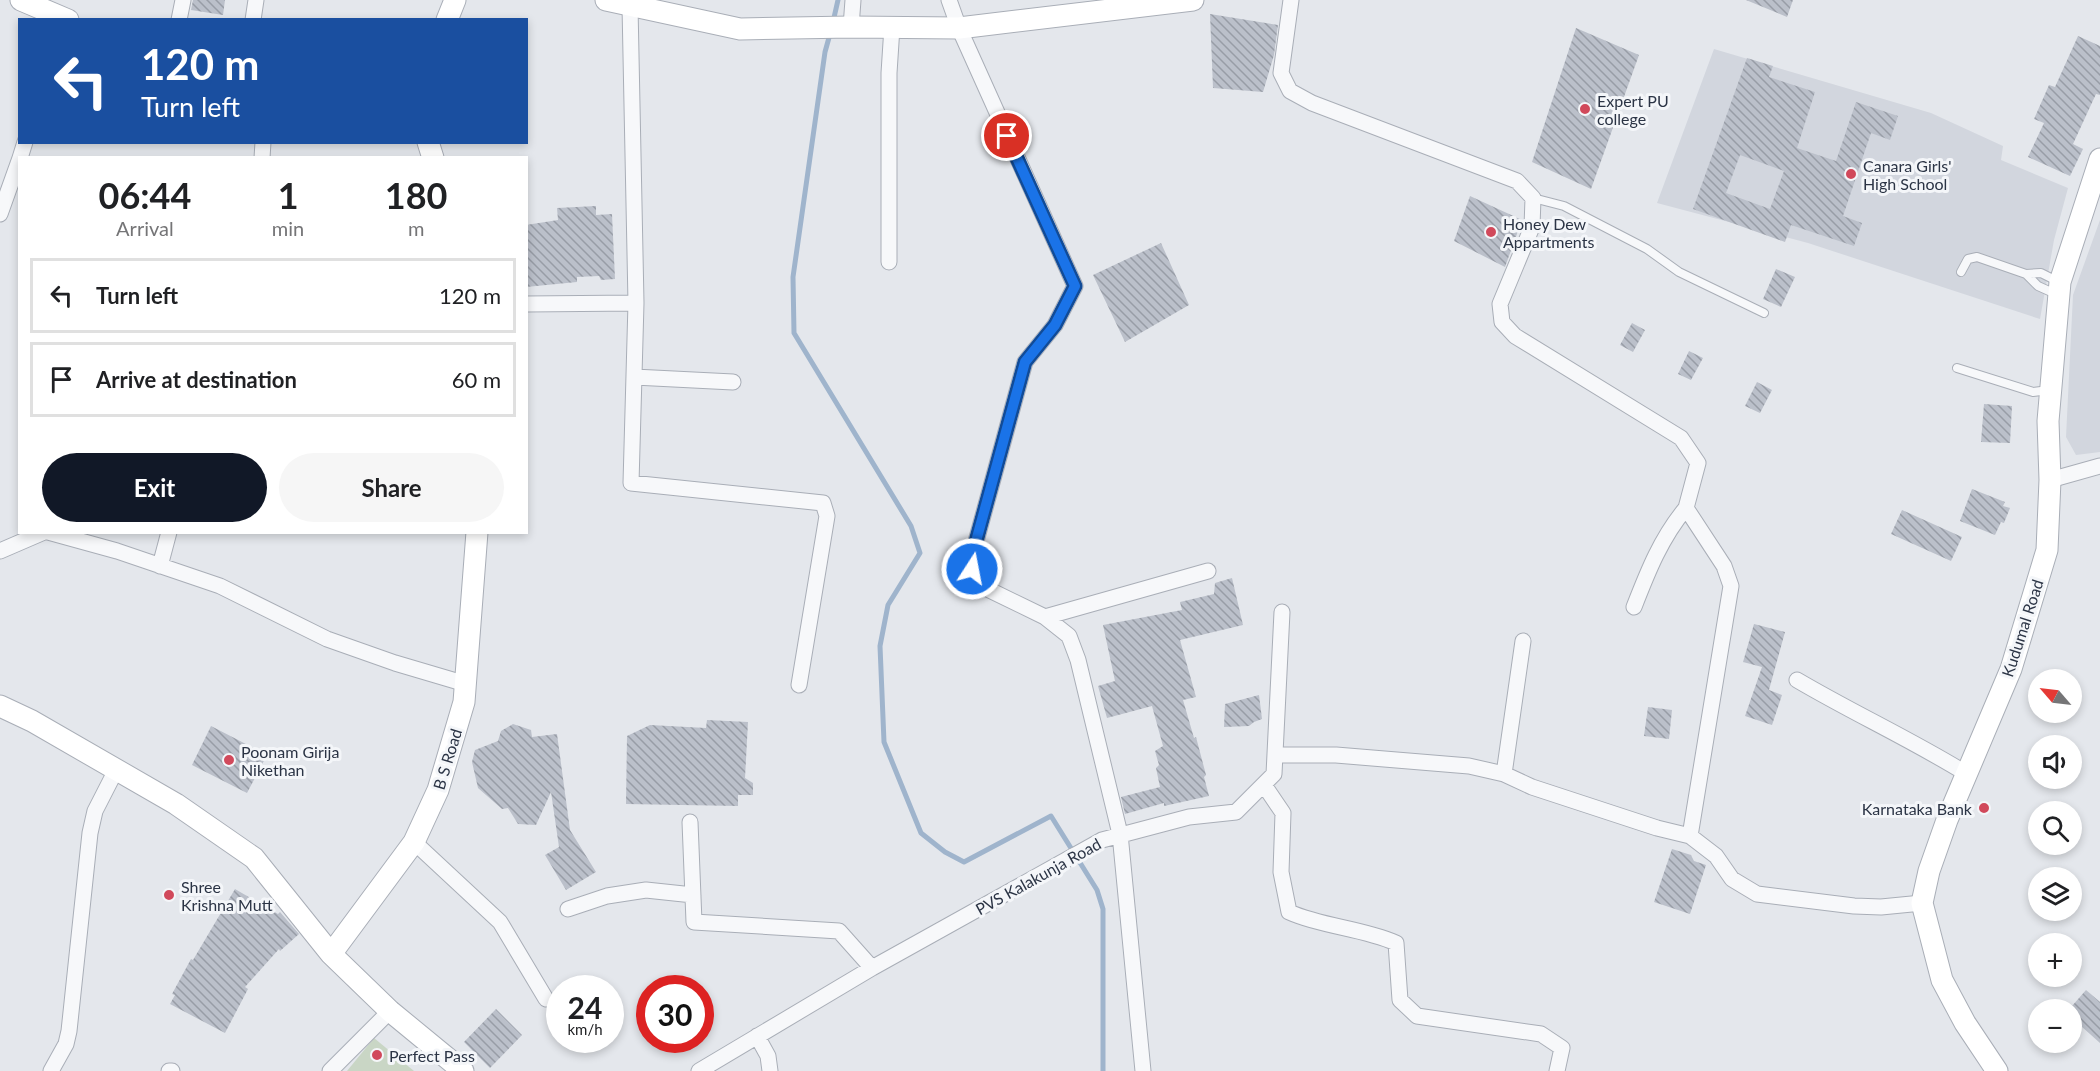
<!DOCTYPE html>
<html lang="en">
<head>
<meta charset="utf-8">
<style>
	body { margin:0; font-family:Lato,sans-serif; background:#f6f6f6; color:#202124; height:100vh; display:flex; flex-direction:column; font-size:22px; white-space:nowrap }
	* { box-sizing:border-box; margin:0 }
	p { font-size:20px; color:#757577 }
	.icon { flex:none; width:33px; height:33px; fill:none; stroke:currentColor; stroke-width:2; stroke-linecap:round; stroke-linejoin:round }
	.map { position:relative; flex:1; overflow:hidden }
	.details { position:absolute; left:18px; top:156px; width:510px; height:378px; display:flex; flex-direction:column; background:#fff; border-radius:0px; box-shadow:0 3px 9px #0003 }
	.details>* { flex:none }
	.top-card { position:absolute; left:18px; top:18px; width:510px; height:126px; border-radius:0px; box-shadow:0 3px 9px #0003; background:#1a4fa0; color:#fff; overflow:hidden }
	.needle { width:39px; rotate:298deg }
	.tools { position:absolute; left:2028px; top:669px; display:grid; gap:12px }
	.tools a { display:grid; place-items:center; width:54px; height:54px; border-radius:50%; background:#fff; box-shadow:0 3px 9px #0003; font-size:30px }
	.speed { position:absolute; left:546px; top:975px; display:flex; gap:12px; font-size:30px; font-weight:700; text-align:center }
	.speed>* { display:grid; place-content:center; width:78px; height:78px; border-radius:50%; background:#fff; box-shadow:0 3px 9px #0003; line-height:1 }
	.speed small { font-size:15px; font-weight:400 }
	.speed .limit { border:9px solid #d22; background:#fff; color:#111 }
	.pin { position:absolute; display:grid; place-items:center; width:51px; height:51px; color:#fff; margin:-26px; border:3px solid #fff; border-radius:50%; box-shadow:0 2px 6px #0007 }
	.me { position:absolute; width:66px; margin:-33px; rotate:11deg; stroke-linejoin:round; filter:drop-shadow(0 0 4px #0008) }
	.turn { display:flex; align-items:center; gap:21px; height:126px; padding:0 24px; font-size:27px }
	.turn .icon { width:78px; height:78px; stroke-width:2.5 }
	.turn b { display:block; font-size:42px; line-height:51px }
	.eta { display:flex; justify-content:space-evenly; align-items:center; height:102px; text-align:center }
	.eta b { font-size:36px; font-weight:700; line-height:42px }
	.action { display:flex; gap:12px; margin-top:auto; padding:12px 24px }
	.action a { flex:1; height:69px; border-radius:36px; background:#111827; color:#fff; font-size:24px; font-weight:700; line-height:69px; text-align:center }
	.action a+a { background:#f6f6f6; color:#202124 }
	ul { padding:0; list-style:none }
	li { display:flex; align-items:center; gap:18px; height:75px; margin:0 12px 9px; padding:0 12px; border:3px solid #e0e0e0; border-radius:0px }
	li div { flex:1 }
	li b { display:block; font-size:22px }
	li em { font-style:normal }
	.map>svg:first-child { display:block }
	.built { fill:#d2d6de }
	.pitch { fill:#c9d6c5 }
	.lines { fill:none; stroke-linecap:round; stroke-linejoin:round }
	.stream { stroke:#9fb4cc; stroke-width:5 }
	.building { fill:url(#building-back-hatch); fill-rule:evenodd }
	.lane-casing { stroke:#a9aeb7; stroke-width:10 }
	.street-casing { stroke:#a9aeb7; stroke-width:17 }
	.secondary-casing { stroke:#a9aeb7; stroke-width:23 }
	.lane { stroke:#f7f8fa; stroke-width:8 }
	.street { stroke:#f7f8fa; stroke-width:15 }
	.secondary { stroke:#fff; stroke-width:21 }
	.route-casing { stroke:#114b97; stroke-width:15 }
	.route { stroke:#1a73e8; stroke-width:10 }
	.poi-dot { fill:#d1495b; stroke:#f4f6f9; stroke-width:2 }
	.labels { text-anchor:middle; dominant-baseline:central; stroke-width:6; stroke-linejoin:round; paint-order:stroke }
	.poi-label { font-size:16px; fill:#2b3445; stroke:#f4f6f9; text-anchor:start }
	.street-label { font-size:16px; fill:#2b3445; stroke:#f4f6f9 }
</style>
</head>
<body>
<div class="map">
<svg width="2100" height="1071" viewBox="0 0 2100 1071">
	<defs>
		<pattern id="building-back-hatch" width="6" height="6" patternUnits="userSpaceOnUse" patternTransform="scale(1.5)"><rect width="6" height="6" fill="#bbc0ca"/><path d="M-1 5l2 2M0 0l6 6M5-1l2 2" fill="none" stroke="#989da6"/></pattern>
	</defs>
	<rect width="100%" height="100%" fill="#e4e7ec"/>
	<path class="built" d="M1714,49L1931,113L2003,146L2001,160L2068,188L2054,240L2040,319L1808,243L1657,203Z
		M2100,220V452L2076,455L2066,437L2073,295Z"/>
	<path class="pitch" d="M374,1038L414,1071H347Z"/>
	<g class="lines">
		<path class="stream" d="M833,22L838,0
			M830,34L825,52L793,277L794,333L911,526L920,553L888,605L880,646L884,742L921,833L945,852L964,862L1051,816L1097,890L1103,909V1071"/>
	</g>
	<path class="building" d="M193,0H225L223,15L191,10Z
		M1746,0H1793L1787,17Z
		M1210,14L1278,25L1274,55L1263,92L1213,88Z
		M1576,28L1639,55L1591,189L1532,162Z
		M2078,36L2100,46V95L2096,94L2073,144L2083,149L2070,176L2028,157L2044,123L2034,119L2049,85L2055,87Z
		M1747,58L1773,66L1769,77L1815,92L1797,148L1836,161L1856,102L1898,116L1890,140L1871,133L1843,216L1862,223L1854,246L1791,225L1785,242L1693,209ZM1740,155L1784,171L1770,209L1726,193Z
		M1470,196L1522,220L1505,267L1454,241Z
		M596,206V215L612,214L615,279L601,280L599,276L577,277V282L526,287V225L558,220L557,208Z
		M1161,243L1189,305L1125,342L1093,275Z
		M1776,269L1795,277L1781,307L1763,299Z
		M1632,323L1645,330L1633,352L1620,345Z
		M1689,351L1703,358L1691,380L1678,374Z
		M1757,382L1772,390L1760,413L1745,406Z
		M1984,404L2012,406L2010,443L1981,442Z
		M1972,489L2005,502L2003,506L2010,508L2004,523L2001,522L1995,535L1960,521Z
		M1902,510L1962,537L1951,561L1891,534Z
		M1232,578L1243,625L1180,640L1196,697L1183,700L1194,738L1196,737L1206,775L1204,777L1209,796L1164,806V803L1125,814L1121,797L1160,787L1156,768L1159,765L1155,751L1163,746L1152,706L1107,718L1098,686L1115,681L1103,625L1182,610L1180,602L1214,594L1215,583Z
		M1754,624L1785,632L1769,690L1782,695L1772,725L1745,716L1762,667L1743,662Z
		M1259,695L1262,719L1254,722L1249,726L1224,727L1225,704Z
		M1648,707L1672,710L1669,739L1644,736Z
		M707,720L748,722L745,778L753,783V795H738V806L626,804L627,736L650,725L706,728Z
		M513,724L531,730L532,737L557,734L570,830L596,872L566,890L545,855L559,847L551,792L536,825L518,824L508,808L502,809L478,788L472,762L475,750L498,741L501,731Z
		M211,726L267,755L247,793L192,765Z
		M1672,849L1691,855L1694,861L1706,865L1690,914L1654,902Z
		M235,889L278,914L280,912L299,934L280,951L279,949L245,987L248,989L225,1033L170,1004L175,995L172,994L191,959L193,960Z
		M2086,990L2100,1002V1043L2072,1018V1006Z
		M496,1009L522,1035L490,1068L464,1042Z"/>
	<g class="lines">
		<defs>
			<path id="lane" d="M1533,198L1564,206L1647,249L1679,272L1764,313
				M1961,272L1968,259L1977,257L2026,274
				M2057,281L2041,273L2026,274L2038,286L2058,295
				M1957,368L2033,392L2049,390"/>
			<path id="street" d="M632,0L630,6L636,303L631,483L823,503L827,516L799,685
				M949,0L959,28L1075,286L1055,325L1025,362L972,556L971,581L1045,617L1069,636L1078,660L1120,834L1143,1071
				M1291,0L1281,73L1290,91L1312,103L1517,181L1533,198L1532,227L1500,304L1502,322L1515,336L1681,438L1698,463L1686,508L1724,566L1731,586L1690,836
				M179,20L183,0
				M253,20L256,0
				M851,27L853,0
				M20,158L25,142
				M262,158L263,142
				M0,214L20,158
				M889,262V73L892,27
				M526,304L636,303
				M634,377L733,382
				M2050,480L2100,466
				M48,532L117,551L220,586L327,639L395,663L466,684
				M0,551L44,532
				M160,566L169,532
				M1634,607C1648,571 1661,538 1686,508
				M1045,617L1208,571
				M1797,680C1853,713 1912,740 1967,774
				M1276,755H1336L1469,766L1504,774L1532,787L1657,828L1690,836L1716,856L1732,879L1757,894L1854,906L1881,907L1922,903
				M1504,774L1523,641
				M1264,785L1283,813L1281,872L1289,912C1323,927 1362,928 1396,943L1400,1000L1417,1016L1541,1034L1562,1048L1557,1071
				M690,822L694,922L839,931L872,968
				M414,842L500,922L546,999
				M568,909L607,896L646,890L693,895
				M757,1036L768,1056L770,1071
				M51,1071L66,1044L69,1031L90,833L95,811L116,770
				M169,1071H172
				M330,1071L390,1011
				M699,1071L872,968L1102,840L1189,817L1236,812L1274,774L1282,612"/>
			<path id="secondary" d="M21,0L68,20
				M606,0L740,29L851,27L959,28L1193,0
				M447,20L455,0
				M428,142L433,158
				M0,706L32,721L176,804L254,858L331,954L390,1011L463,1071
				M331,954L414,842L438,790L464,702L477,532
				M1997,1071L1965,1023L1942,980L1922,903L1929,871L1947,820L2011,669L2047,550L2050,480L2048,421L2060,282L2100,159"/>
		</defs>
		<use href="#lane" class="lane-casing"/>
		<use href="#street" class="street-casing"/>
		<use href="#secondary" class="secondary-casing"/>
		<use href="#lane" class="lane"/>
		<use href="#street" class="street"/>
		<use href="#secondary" class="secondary"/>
	</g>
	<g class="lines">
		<defs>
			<path id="route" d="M972,569V556L1025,362L1055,325L1075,286L1007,136"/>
		</defs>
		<use href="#route" class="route-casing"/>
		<use href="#route" class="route"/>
	</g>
	<g class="poi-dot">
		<circle cx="1585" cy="109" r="6"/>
		<circle cx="1851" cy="174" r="6"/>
		<circle cx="1491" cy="232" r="6"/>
		<circle cx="229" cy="760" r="6"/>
		<circle cx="1984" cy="808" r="6"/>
		<circle cx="169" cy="895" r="6"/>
		<circle cx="377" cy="1055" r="6"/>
	</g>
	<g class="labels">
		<g class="poi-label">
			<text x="1597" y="100">Expert PU<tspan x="1597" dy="18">college</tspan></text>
			<text x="1863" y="165">Canara Girls'<tspan x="1863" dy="18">High School</tspan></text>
			<text x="1503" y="223">Honey Dew<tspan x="1503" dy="18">Appartments</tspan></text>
			<text x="241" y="751">Poonam Girija<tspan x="241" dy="18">Nikethan</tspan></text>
			<text x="1972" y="808" text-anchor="end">Karnataka Bank</text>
			<text x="181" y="886">Shree<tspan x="181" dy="18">Krishna Mutt</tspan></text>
			<text x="389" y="1055">Perfect Pass</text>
		</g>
		<g class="street-label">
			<text transform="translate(2022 628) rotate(-72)">Kudumal Road</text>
			<text transform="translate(447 759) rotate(-73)">B S Road</text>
			<text transform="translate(1038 876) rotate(-29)">PVS Kalakunja Road</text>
		</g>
	</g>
</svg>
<div class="tools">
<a><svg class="needle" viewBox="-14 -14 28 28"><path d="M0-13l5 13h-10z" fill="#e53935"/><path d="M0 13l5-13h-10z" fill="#757577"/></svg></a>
<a><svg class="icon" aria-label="sound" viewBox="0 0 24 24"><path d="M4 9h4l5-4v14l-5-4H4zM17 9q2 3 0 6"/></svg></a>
<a><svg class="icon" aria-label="search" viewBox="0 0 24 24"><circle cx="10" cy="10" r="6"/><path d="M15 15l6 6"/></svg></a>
<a><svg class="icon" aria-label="layers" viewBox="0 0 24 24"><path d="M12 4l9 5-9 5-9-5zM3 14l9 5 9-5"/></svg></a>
<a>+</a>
<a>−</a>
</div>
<div class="speed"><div>24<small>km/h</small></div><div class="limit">30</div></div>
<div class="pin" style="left:1007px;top:136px;background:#d93025"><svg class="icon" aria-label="arrive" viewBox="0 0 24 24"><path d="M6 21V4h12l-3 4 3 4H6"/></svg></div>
<svg class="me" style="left:972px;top:569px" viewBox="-20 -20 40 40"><circle r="17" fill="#1a73e8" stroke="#fff" stroke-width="3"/><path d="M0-11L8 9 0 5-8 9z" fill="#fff"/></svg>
<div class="top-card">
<div class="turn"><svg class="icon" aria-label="left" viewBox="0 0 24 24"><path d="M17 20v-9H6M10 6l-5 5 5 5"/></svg><div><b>120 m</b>Turn left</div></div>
</div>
<section class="details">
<div class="eta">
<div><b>06:44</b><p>Arrival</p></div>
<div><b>1</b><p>min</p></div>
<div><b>180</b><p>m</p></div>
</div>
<ul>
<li><svg class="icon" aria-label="left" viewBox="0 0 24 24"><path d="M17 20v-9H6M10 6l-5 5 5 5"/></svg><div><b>Turn left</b></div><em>120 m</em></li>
<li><svg class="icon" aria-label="arrive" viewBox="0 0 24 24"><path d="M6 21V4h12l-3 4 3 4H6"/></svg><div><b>Arrive at destination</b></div><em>60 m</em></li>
</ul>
<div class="action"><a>Exit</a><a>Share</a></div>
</section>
</div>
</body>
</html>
